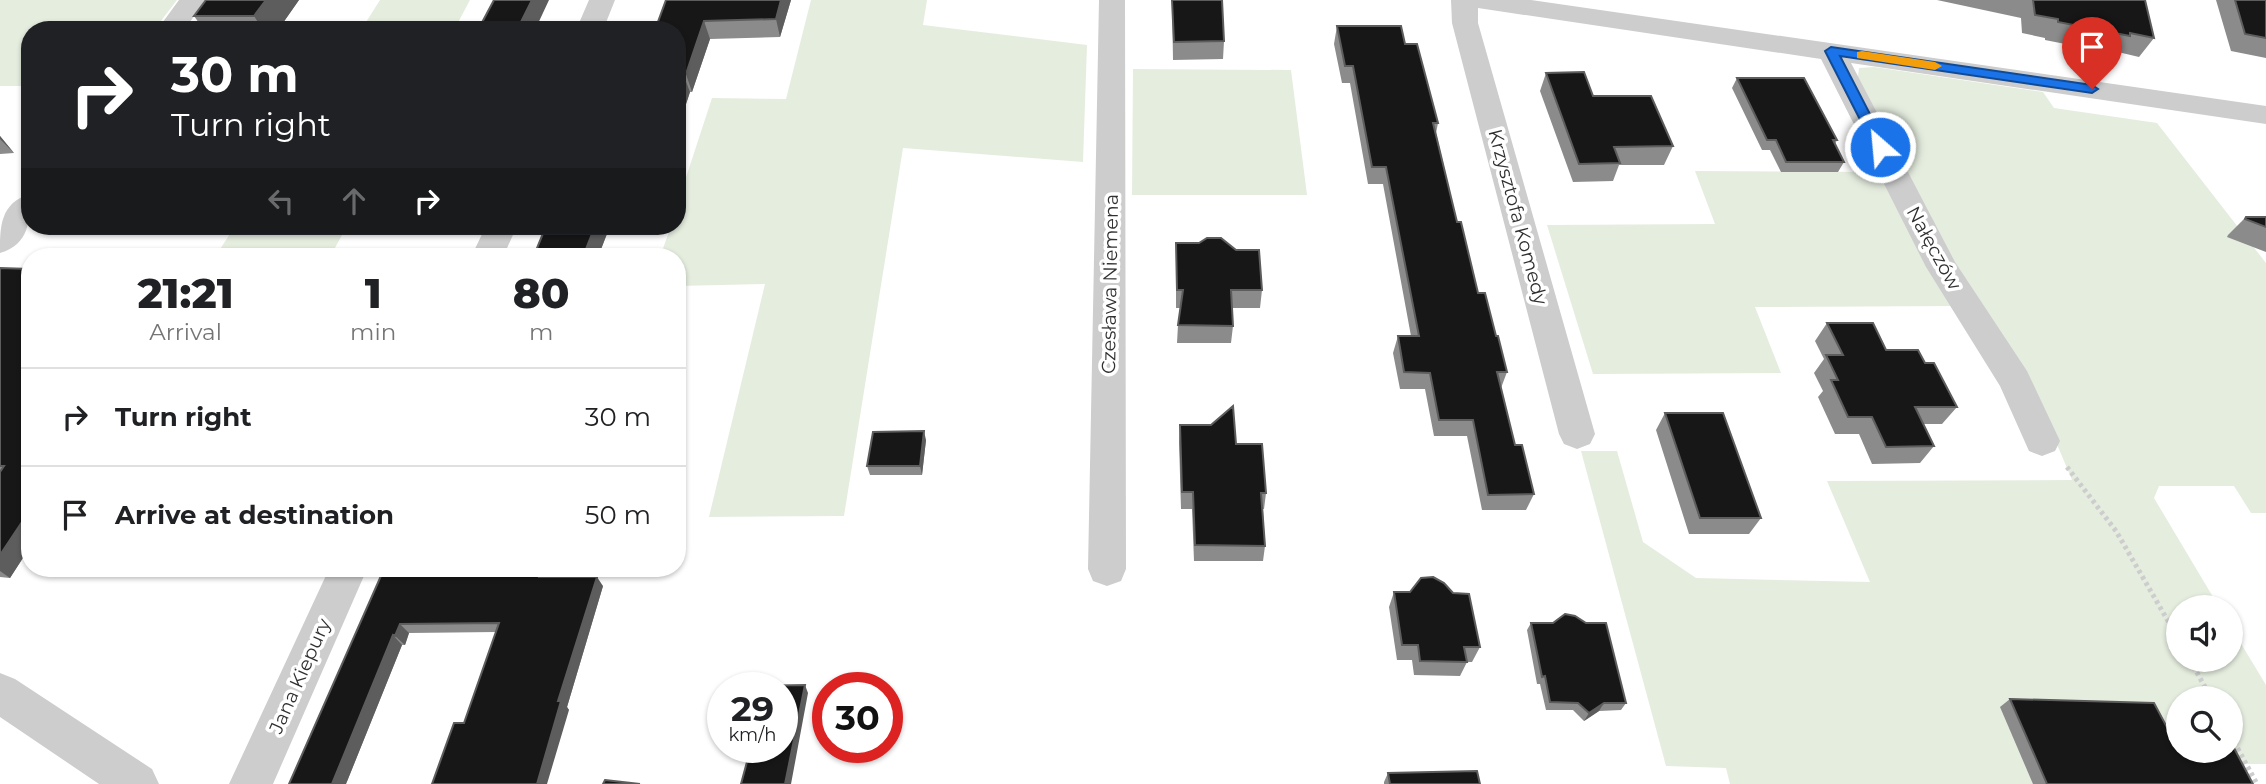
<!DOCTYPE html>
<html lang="en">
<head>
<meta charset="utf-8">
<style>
	body { margin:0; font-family:Montserrat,sans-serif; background:#f6f6f6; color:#202124; height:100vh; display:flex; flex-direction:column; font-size:26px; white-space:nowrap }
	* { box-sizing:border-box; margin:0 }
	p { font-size:23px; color:#757577 }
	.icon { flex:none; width:38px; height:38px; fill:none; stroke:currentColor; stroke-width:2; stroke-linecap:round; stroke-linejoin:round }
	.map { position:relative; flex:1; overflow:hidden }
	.panel { position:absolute; left:21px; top:248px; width:665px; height:329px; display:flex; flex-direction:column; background:#fff; border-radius:28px; box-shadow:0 2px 5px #0004 }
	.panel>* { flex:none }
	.top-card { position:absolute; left:21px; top:21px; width:665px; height:214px; border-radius:28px; box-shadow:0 2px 5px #0004; background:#202124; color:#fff; overflow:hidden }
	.fabs { position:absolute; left:2166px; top:595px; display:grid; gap:14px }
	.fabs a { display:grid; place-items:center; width:77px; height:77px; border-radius:50%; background:#fff; box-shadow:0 2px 5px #0004; font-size:35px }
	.speed { position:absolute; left:707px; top:672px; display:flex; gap:14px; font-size:35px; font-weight:700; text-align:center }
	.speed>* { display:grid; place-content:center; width:91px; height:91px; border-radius:50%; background:#fff; box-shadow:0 2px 5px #0004; line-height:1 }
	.speed small { font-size:18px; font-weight:400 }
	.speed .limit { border:10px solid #d22; background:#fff; color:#111 }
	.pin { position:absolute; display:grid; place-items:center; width:60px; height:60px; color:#fff; margin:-72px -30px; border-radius:50% 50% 50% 0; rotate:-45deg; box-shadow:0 0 7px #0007 }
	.pin .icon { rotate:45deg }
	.me { position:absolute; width:77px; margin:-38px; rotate:333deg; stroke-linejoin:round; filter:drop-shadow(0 0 5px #0008) }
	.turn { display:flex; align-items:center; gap:24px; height:147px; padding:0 35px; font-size:32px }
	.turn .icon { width:91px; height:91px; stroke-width:2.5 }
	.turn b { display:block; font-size:49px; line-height:60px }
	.lanes { display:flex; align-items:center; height:66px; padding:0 35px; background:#0003; justify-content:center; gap:35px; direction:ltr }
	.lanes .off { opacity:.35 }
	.eta { display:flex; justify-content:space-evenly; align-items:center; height:119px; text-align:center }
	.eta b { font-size:42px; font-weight:800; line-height:49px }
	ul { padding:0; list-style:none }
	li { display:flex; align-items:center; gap:21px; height:98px; padding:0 35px; border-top:2px solid #e0e0e0 }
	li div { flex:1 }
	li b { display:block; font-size:26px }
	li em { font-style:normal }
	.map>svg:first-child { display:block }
	.green { fill:#e5eddf; fill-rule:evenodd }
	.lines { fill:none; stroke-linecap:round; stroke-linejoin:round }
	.path { stroke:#cdcdcd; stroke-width:5; stroke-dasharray:3.5 3.5; stroke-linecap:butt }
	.street { fill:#cdcdcd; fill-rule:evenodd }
	.wall { fill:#8b8b8b }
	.shaded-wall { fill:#5d5d5d }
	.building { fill:#171717; stroke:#5d5d5d; stroke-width:2 }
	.route { fill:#1a73e8; stroke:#114b97; stroke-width:2 }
	.slow { fill:#f59e0b }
	.labels { text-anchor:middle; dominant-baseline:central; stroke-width:7; stroke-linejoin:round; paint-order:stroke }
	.street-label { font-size:19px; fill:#303030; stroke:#fff }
</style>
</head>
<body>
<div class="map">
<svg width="2266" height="784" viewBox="0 0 2266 784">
	<rect width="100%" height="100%" fill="#fff"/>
	<path class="green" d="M0,0H177L154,30H30V86H0Z
		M380,0H470L454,30H361Z
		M811,0H927L923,25L1087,45L1083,162L903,148L844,516L709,517L765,284L677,286V257H660L671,226H677V205L712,98L786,99Z
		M1874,67L2043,92L2054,108L2157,123L2266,263V513H2251L2234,486H2159L2154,498L2219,607H2179V660H2231V627L2266,685V764H2234L2034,784H1730L1726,768L1666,766L1581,451H1617L1643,542L1696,578L1870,582L1827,481L2072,480L2056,442L1974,302L1858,77L1859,68ZM2179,698H2231V751H2179Z
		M1133,69L1291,70L1307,195H1132Z
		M1695,171L1880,172L1955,306L1755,307L1781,373L1593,374L1547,225L1715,224Z
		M235,226H347L330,257H215Z"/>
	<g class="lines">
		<path class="path" d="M2067,467L2116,531L2179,640
			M2190,660L2211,698
			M2231,736L2257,784"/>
		<path class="street" d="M179,0H206L184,30H157Z
			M589,0H615L603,30H576Z
			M1099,0H1125L1126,569L1121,581L1107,586L1093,581L1088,569Z
			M1451,0H1531L2266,106V124L1851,63L1955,262L2027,371L2060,441L2055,451L2042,456L2029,451L2000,386L1926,267L1821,59L1478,8V23L1595,434L1590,444L1577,449L1564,444L1559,434L1452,23Z
			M30,194C30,220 30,244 0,253C0,227 0,203 30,194Z
			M486,226H517L503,257H471Z
			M329,569H367L273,784H229Z
			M0,673L15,679L152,769L159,784H99L0,717Z"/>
	</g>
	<path class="wall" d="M206,0H299L278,30H204L194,16Z
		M666,0H791L780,37L710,39L692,92H690L686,104H677V30Z
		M1172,0H1222L1224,41L1223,59L1173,60Z
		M1937,0H2145L2154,38L2139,57L2118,52L2116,54L2045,40V38L2022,33L2021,18Z
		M2216,0H2266V58L2231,51Z
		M1337,26L1405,44L1438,123L1436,133L1457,222L1478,293L1496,336L1507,372L1501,388L1515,445L1534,494L1526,510H1482L1467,436H1434L1425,389H1400L1393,353L1398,336H1411L1383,184H1368L1350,83H1342L1334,44Z
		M1546,73L1593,96L1673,146L1664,165H1619L1613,181L1573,182L1540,91Z
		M1737,78L1837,140L1835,144L1844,162L1838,172H1781L1770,150H1762L1732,88Z
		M0,136L14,153L0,154Z
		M2246,217H2266V252L2227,237L2228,235Z
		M546,226H610L598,257H538L535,253Z
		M1176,243L1262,290L1260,308H1232L1233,326L1231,343H1177L1178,325L1180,308H1176Z
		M0,268L30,269V547L10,578L0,577Z
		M1827,323L1886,350L1925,363L1957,407L1942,424H1923L1934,446L1920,463L1872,464L1859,434H1835L1818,397L1823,391L1814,373L1824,359L1815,341Z
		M1665,413L1761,518L1749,534H1689L1656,430Z
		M1180,425L1266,493L1264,509H1263L1265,546L1263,561H1194L1192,509H1181L1179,442Z
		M926,440L922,475H870L867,466Z
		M384,569H552L549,577L603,586L567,707L569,710L464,723L496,632L409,633L405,645H402L346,784Z
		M1394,592L1480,647L1472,662H1467L1460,676L1414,675L1412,660H1397L1389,607Z
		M1531,623L1626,703L1621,710L1599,711L1584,721L1573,710H1546L1540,684H1537L1527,630Z
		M2010,699L2179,751L2253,784H2033L2000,707Z
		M1388,773L1480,784H1384V782Z"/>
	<path class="shaded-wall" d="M266,0H299L278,30H263L254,16Z
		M532,0H549L535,30H517Z
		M781,0H791L780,37L776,19Z
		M704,21L710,39L692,92L686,74Z
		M683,74L690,92L686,104L679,85Z
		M0,136L14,153L0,139Z
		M595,226H610L598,257H590L586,249Z
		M573,249L577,257H574L572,253Z
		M924,431L926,440L922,475L920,466Z
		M26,516L30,518V547L10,578L0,571V555Z
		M541,569H552L546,586L539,577Z
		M597,577L603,586L567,707L569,710L547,784H537L558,701Z
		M400,624L409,633L405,645L395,636Z
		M393,635L402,645L346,784H332Z
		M805,685L808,693L791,784H785Z
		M1604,703L1599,711L1584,721L1589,713Z"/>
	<path class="building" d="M206,0H266L254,16H194Z
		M494,0H532L517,30H478Z
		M666,0H781L776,19L704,21L686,74H683L679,85H677V30H655Z
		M1172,0H1222L1224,41L1174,42Z
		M2033,0H2145L2154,38L2130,33V36L2058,22V19L2035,15Z
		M2235,0H2266V38L2245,34Z
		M1337,26H1401L1405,44H1417L1438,123H1433L1457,222H1461L1478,293H1485L1496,336H1498L1507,372H1497L1515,445H1522L1534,494L1488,495L1473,420H1439L1430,373L1404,372L1398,336H1419L1386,167H1372L1353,66H1345Z
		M1584,72L1593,96H1651L1673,146L1614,147L1620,163L1579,164L1546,73Z
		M1737,78H1804L1837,140H1833L1844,162H1786L1776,140H1767Z
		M2246,217H2266V227L2245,219Z
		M546,226H595L586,249H573L572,253H535Z
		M1207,238H1221L1236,250H1259L1262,290H1231L1233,326L1178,325L1183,290H1177L1176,243H1199Z
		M0,268L30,269V516H26L0,555V472L4,466H0Z
		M1827,323H1873L1886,350H1918L1925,363H1934L1957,407H1915L1934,446L1886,447L1872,417H1848L1831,380H1838L1826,355H1843Z
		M1233,406L1236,444H1262L1266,493H1261L1265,546L1195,545L1193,492H1182L1180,425H1211Z
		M1665,413H1723L1761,518H1700Z
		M924,431L920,466H867L873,432Z
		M384,569H541L539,577H597L558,701H561L537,784H432L454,723H464L499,623L400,624L395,636L393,635L332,784H289Z
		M1433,577L1444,583L1453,593L1469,594L1480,647H1464L1467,662L1420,661L1418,645H1402L1394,592H1410L1421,578Z
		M1565,614L1575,616L1586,623H1606L1626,703H1604L1589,713L1578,703L1550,702L1545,676L1542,677L1531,623H1553Z
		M805,685L785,784H741L751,747H782V688H744V686Z
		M2010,699L2154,703L2170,733L2179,742V751H2231V748H2234L2253,784H2047Z
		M1477,771L1480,784H1390L1388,773Z
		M605,780L640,784H603Z"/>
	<path class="route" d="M1831,47L2092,85L2098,89L2092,93L1840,56L1887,147L1880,151L1874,147L1825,51Z"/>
	<path class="slow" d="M1862,51L1935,62L1942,66L1935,70L1857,58V52Z"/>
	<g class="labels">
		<g class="street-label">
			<text transform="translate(1518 217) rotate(75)">Krzysztofa Komedy</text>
			<text transform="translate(1934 248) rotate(61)">Nałęczów</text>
			<text transform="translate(1110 284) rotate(-89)">Czesława Niemena</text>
			<text transform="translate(300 676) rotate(-66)">Jana Kiepury</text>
		</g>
	</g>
</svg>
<div class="fabs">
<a><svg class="icon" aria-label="sound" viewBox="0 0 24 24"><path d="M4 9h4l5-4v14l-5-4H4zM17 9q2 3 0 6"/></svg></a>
<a><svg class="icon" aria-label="search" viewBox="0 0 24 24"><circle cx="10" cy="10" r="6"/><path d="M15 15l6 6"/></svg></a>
</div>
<div class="speed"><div>29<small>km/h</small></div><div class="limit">30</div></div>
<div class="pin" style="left:2092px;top:89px;background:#d93025"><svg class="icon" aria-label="arrive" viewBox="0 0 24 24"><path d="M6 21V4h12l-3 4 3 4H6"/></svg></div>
<svg class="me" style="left:1880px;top:147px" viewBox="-20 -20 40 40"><circle r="17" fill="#1a73e8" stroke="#fff" stroke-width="3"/><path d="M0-11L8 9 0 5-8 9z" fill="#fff"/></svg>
<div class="top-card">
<div class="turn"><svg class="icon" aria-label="right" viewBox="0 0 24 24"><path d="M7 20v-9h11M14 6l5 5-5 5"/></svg><div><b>30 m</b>Turn right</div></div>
<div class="lanes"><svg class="icon off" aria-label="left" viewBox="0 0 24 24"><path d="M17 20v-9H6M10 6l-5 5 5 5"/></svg><svg class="icon off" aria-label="ahead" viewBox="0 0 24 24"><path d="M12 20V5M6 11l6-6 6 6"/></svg><svg class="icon" aria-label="right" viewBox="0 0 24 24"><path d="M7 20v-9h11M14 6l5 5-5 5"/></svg></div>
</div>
<section class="panel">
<div class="eta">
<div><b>21:21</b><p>Arrival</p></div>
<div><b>1</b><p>min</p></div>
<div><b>80</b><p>m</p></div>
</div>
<ul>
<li><svg class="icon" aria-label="right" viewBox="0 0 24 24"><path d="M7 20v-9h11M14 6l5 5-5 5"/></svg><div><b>Turn right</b></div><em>30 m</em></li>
<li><svg class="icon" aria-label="arrive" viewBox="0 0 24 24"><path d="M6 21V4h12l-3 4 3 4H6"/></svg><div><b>Arrive at destination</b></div><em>50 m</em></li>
</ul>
</section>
</div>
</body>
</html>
